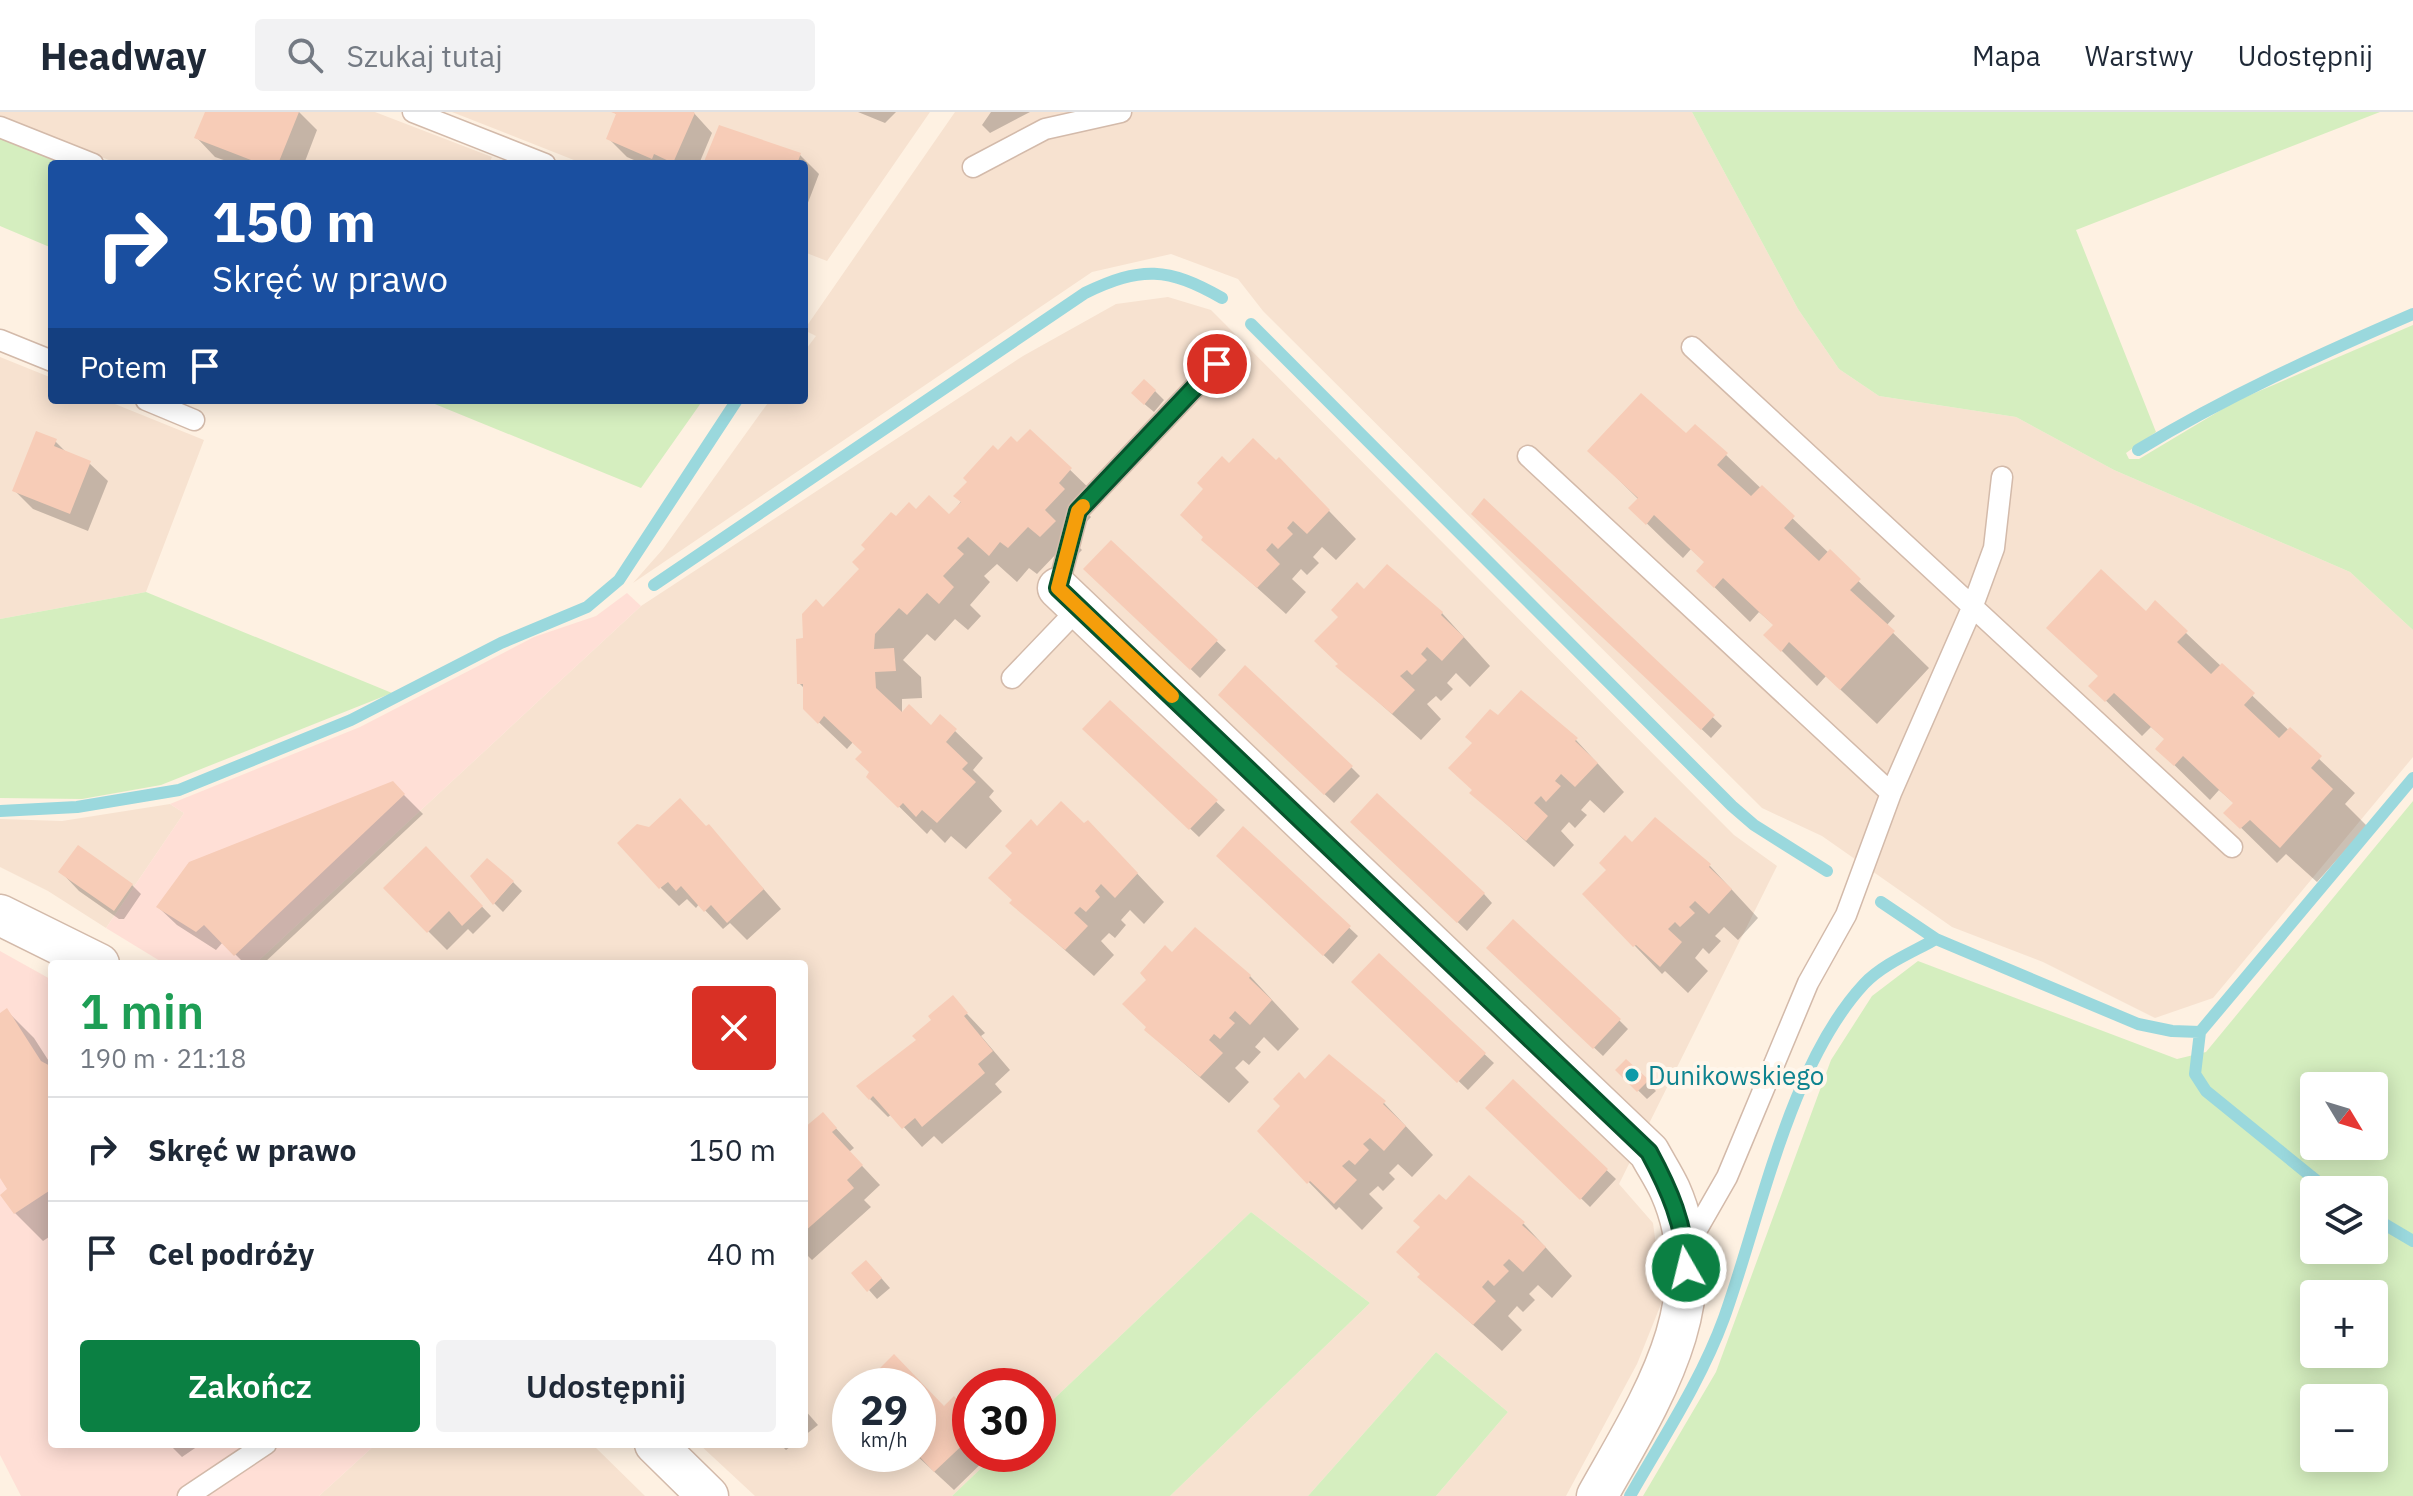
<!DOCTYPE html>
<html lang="pl">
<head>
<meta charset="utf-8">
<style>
	body { margin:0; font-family:"IBM Plex Sans",sans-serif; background:#f2f2f3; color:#1f2937; height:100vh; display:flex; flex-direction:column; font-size:30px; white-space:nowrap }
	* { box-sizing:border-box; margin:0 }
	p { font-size:26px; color:#747a83 }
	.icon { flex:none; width:44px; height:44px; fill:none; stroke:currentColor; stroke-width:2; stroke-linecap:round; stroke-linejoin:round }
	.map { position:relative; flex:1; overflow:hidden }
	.side { position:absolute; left:48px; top:848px; width:760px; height:488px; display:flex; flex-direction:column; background:#fff; border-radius:8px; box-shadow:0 4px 20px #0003 }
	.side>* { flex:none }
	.banner { position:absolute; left:48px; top:48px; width:760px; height:244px; border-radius:8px; box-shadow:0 4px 20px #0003; background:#1a4fa0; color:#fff; overflow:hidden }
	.needle { width:52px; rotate:128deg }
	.tools { position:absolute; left:2300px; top:960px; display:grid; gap:16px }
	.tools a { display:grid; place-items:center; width:88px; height:88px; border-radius:8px; background:#fff; box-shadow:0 4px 20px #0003; font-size:40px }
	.speed { position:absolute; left:832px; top:1256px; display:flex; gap:16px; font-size:40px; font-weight:700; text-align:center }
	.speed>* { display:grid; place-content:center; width:104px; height:104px; border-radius:50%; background:#fff; box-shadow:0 4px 20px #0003; line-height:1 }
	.speed small { font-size:20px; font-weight:400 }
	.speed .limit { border:12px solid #d22; background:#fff; color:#111 }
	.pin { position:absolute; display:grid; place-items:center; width:68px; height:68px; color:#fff; margin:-34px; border:4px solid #fff; border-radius:50%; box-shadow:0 2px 8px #0007 }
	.me { position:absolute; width:88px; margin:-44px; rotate:352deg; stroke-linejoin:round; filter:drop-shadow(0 0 6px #0008) }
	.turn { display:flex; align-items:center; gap:28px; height:168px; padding:0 32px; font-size:36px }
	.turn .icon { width:104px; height:104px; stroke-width:2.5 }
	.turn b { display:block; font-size:56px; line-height:68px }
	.then { display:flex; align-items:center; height:76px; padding:0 32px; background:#0003; gap:16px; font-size:30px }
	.round { display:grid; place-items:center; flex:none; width:84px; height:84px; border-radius:8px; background:#f2f2f3 }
	.headline { display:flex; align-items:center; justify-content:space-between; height:136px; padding:0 32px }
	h1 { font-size:48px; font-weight:600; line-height:60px; color:#1e9e55 }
	.primary-button { display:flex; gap:16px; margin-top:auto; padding:16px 32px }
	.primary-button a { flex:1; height:92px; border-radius:8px; background:#0b8043; color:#fff; font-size:32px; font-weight:600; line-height:92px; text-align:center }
	.primary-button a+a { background:#f2f2f3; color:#1f2937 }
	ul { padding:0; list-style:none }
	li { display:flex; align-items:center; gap:24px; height:104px; padding:0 32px; border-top:2px solid #e0e1e3 }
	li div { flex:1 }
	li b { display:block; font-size:30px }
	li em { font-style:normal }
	header { display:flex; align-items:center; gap:48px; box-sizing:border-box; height:112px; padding:0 40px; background:#fff; border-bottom:2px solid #e0e1e3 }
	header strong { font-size:38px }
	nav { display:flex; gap:44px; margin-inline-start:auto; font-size:28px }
	.search { width:560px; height:72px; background:#f2f2f3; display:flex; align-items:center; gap:20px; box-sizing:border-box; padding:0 28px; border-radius:8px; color:#747a83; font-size:30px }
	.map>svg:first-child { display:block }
	.residential { fill:#f7e2d0; fill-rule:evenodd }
	.commercial { fill:#ffdfd6 }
	.green { fill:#d5eebf; fill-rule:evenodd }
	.shadow { fill:#0003 }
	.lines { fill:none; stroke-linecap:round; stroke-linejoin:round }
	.stream { stroke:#9ad8dd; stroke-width:12 }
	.building { fill:#f7ccb7 }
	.service-casing { stroke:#d3baaa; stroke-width:23 }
	.minor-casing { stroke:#d3baaa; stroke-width:43 }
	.service { stroke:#fff; stroke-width:20 }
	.minor { stroke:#fff; stroke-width:40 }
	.route-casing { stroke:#07532c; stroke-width:20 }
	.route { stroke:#0b8043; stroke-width:14 }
	.slow { stroke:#f59e0b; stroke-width:14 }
	.culture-dot { fill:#0f9aa8; stroke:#fff6eb; stroke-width:3 }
	.labels { text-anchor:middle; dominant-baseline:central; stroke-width:8; stroke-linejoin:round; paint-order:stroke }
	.culture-label { font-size:26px; fill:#0d838f; stroke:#fff6eb; text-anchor:start }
</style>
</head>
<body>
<header>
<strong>Headway</strong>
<div class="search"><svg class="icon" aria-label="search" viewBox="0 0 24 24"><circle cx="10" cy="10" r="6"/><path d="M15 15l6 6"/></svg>Szukaj tutaj</div>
<nav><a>Mapa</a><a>Warstwy</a><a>Udostępnij</a></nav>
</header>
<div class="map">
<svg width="2413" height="1384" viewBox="0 0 2413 1384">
	<rect width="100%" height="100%" fill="#fef1e2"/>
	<path class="residential" d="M0,0H375L492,45L489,52H119L0,5Z
		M452,0H930L827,149L804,140V52H584Z
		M955,0H1692L1798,197L1839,257L1879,284L2016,305L2114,358L2350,460L2413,518V645L2213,886L2155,906L2043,850L1952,815L1822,724L1762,696L1263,199L1238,167L1171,142L1092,160L633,471L663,437L770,288H804V240L816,224L804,218Z
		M1168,185L1211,198L1734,723L1777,754L1619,1072L1653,1111L1663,1187L1637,1252L1566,1384H1436L1508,1300L1436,1240L1308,1384H1170L1370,1191L1251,1100L1038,1302V1274H970V1342H996L952,1384H755L699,1332H804V852H255L641,494L1023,244L1116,192ZM850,1274H918V1342H850Z
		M0,245L52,266V288H105L204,328L146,480L0,507Z
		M170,692L184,701L106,816L48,779L0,755V707L62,709Z
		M376,1332H592L645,1384H319Z"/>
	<path class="commercial" d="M627,481L641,494L255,852H165L106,816L184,701L170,692L360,615L534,525L596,504Z
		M0,839L52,868V1332H376L319,1384H21L0,1343Z"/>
	<path class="green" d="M1692,0H2380L2076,118L2156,320L2126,341L2129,347H2139L2236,289L2413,213V518L2350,460L2114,358L2016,305L1879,284L1839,257L1798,197Z
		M0,24L70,52H52V136L0,114Z
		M425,288H703L641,376Z
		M146,480L392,581L161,673L82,687L0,686V507Z
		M2413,689V1384H1643L1716,1260L1831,948L1872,884L1918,849L2177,947L2206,940ZM2374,974V1034H2314V974ZM2374,1078V1138H2314V1078ZM2374,1182V1242H2314V1182ZM2314,1286H2374V1346H2314Z
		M1251,1100L1370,1191L1170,1384H952L996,1342H1038V1302Z
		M1436,1240L1508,1300L1436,1384H1308Z"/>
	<path class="shadow" d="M207,0H299L317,18L304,52H235L215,45L197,26Z
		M614,0H693L712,21L699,52H643L627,45L608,26L618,4Z
		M858,0H896L885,11Z
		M991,0H1030L990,21L982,13Z
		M720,15L800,43L819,62L804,101V52H705Z
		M1155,279L1164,288L1154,300L1142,290Z
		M1031,320L1098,385L1085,399L1091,405L1071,427L1082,438L1069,451L1057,441L1037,462L1029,456L1017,470L997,452L984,464L990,470L970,493L981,504L968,518L955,507L935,529L927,522L903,548L921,565L922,586L902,587V602L931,616L955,619L983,646L973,658L994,679L989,685L1002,699L966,737L951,724L945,731L931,717L927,722L868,664L871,661L864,640L853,630L847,637L805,597V577L799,571L805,527L823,497L862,457L896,407L916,400L949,405L998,341L1017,333Z
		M1686,324L1726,343L1895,504L1886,514L1929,556L1877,612L1826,564L1817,574L1766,523L1775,514L1759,500L1750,510L1698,459L1706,451L1691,437L1683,446L1667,431L1631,396L1639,388L1590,339Z
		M55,329L69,343L89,351L108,369L88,419L33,397L15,379Z
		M1229,354L1306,375L1356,427L1336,448L1322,435L1313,445L1319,451L1307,463L1301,457L1292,467L1306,480L1286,502L1204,428Z
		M1484,389L1722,614L1711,626L1473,401Z
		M1111,431L1226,538L1200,566L1086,457Z
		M1364,480L1442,501L1490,554L1470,575L1456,561L1447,571L1453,577L1441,589L1436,584L1427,592L1441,607L1421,628L1338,554Z
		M2146,502L2186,521L2355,681L2345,692L2367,714L2317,770L2286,742L2277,751L2226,701L2235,692L2219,678L2210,688L2158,637L2166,628L2151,615L2142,624L2091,574Z
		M1521,581L1576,628L1624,680L1604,701L1590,688L1581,698L1587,703L1575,716L1569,710L1561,719L1574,733L1554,755L1472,681L1498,606Z
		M1220,583L1351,655L1360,664L1334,691Z
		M1110,591L1225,698L1199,725L1085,617Z
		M392,671L423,702L263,852H245L223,830L216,838L177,813L158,795Z
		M1353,710L1484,782L1492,791L1467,819Z
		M709,715L781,797L747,828L730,811L723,817L699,792L696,796L687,787L679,794L661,776L650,717Z
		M1037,717L1115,738L1164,790L1144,812L1130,798L1121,808L1126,813L1115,826L1109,821L1101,829L1114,843L1094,864L1012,791Z
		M1244,717L1358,824L1333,852L1219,743Z
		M1632,733L1710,754L1758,806L1738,828L1724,815L1715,824L1721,829L1709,842L1703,836L1695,846L1708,859L1688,881L1665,859L1662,862L1585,782Z
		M426,736L491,804L473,822L468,817L447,838L385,776Z
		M61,760L132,773L141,782L124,807H119L79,779Z
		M513,770L522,779L503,800L494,791Z
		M1488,836L1619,908L1628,917L1603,944Z
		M1172,843L1250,864L1299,917L1278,939L1264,925L1255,935L1261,940L1249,953L1243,948L1235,956L1249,970L1229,991L1146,918Z
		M1379,844L1494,951L1468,978L1354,870Z
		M952,886L985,921L981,924L1010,958L995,972L1002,980L942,1032L934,1024L922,1035L892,1002L888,1005L870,987Z
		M7,899L34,926L52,954V1123L43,1129L15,1101L10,1078L0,1063V903Z
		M1329,945L1384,991L1433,1043L1412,1065L1398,1052L1389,1061L1395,1067L1383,1079L1378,1074L1369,1082L1383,1096L1362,1118L1339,1095L1336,1098L1259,1019Z
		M1626,949L1656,979L1647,987L1617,958Z
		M1513,970L1616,1067L1590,1095L1488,996Z
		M823,1002L854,1036L849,1040L880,1073L864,1088L871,1095L812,1148L804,1140V1018Z
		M1469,1066L1524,1112L1572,1164L1552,1186L1538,1173L1529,1182L1535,1188L1523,1200L1517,1194L1508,1204L1522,1218L1502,1239L1420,1165L1446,1091Z
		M875,1159L890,1176L877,1187L869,1178Z
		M894,1245L944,1297L970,1303V1342H991L954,1378L915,1342H918V1274H864Z
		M804,1297L818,1313L804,1324Z
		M169,1332H201L182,1345Z
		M780,1332H794L786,1338Z"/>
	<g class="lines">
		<path class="stream" d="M1251,212L1732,694L1754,713L1827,759
			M2138,338C2227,284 2318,243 2413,202
			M654,473L1085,181C1141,154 1168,155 1222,186
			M0,699L77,695L179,678L351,608L501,531L587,495L619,468L737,288
			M1881,790L1936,827L2138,912L2172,919L2200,920L2413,666
			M2200,920L2195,962L2206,979L2328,1078
			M2374,1106L2413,1129
			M1630,1384C1663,1326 1701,1269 1724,1206C1761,1103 1789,953 1864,872C1883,852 1913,840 1936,827"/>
	</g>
	<path class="building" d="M205,0H299L278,52H250L251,48L194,26Z
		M611,0H693L695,1L673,51L654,42L652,47L606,27L616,2Z
		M719,13L801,41L797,52H703Z
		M1144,267L1156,278L1144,293L1131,281Z
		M1641,281L1686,321L1695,312L1728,341L1717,353L1751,384L1762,373L1795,404L1784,416L1819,449L1830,437L1861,467L1850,478L1895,519L1840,578L1789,530L1781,540L1763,523L1773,513L1723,466L1714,476L1696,459L1704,450L1654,403L1646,413L1628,396L1638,386L1587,339Z
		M1030,317L1072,356L1059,371L1065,377L1045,398L1056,409L1040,425L1028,415L1008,436L1000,430L989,444L968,425L957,436L964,442L943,464L954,475L939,492L927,481L907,503L899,496L875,522L874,537L894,536L896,559L875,560L876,576L902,600L909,592L931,613L940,602L957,617L946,630L968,651L962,657L976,670L937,711L922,698L916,705L903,691L898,696L866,665L869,660L855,647L862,640L824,604L818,612L803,597V572H797L796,527L803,526L802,502L816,487L823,495L859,457L852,450L865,437L861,433L891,400L896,404L909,390L916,397L929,383L949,402L961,390L953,384L967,370L963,366L993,333L998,338L1011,324L1017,330Z
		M36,319L57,327L54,334L91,349L70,402L12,379Z
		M1253,326L1276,348L1279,345L1330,398L1307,422L1293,409L1287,416L1293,422L1278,437L1272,431L1266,438L1280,452L1257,476L1201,428L1203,425L1180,403L1203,377L1197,371L1222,344L1229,351Z
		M1484,386L1715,603L1701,618L1471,402Z
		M1111,428L1218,528L1190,558L1083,457Z
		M1387,452L1443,500L1441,503L1464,525L1442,549L1427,535L1421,542L1427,548L1412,563L1407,558L1400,564L1415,578L1392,602L1335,554L1338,552L1314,529L1338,505L1331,498L1357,470L1364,477Z
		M2101,457L2146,499L2155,488L2188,519L2177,530L2211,562L2222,551L2255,581L2244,593L2279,626L2290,615L2322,644L2311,656L2333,677L2280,736L2250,708L2240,717L2223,701L2233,691L2183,644L2174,654L2155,637L2164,627L2114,581L2105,590L2088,574L2098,564L2046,516Z
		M1245,553L1353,654L1324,683L1218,583Z
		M1521,578L1578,626L1575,629L1598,651L1575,675L1561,662L1555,669L1561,674L1546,690L1541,684L1534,691L1548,704L1526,729L1469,681L1472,678L1448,656L1472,631L1465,625L1490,597L1498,603Z
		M1110,588L1218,688L1189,718L1082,617Z
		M393,669L405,682L234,844L204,813L196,820L156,795L189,750Z
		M1377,681L1485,781L1457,811L1350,710Z
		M680,686L706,714L709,712L764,777L727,811L711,793L704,800L681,774L676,779L668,770L659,777L617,731L637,712L649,715Z
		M1061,689L1084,711L1088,708L1138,761L1115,786L1101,772L1095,779L1100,785L1086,800L1080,795L1074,801L1088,814L1065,838L1009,791L1012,788L988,766L1012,741L1005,734L1031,707L1037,714Z
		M1655,705L1711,752L1709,755L1732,777L1709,802L1695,789L1689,795L1695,801L1680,815L1675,810L1668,817L1682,830L1660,855L1636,833L1633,835L1582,782L1606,758L1599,751L1625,723L1632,730Z
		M1243,714L1351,814L1323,844L1216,744Z
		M78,733L133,772L114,799L58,760Z
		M426,734L483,794L462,814L449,799L427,821L383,776Z
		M487,746L514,769L493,793L470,764Z
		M1513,807L1621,907L1593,937L1486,836Z
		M1195,815L1251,863L1249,866L1272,888L1250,913L1235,899L1229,906L1235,911L1220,927L1214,922L1209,928L1223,941L1200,965L1144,918L1146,915L1122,892L1146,868L1140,861L1165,833L1172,840Z
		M1379,841L1486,941L1457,971L1351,870Z
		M953,883L968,901L964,904L993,939L978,952L985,961L922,1015L915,1006L902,1017L873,984L869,988L856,974L916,928L912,924L931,908L928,904Z
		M7,896L41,949L52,955V1077L14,1102L0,1083L7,1077L0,1066V901Z
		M1329,942L1386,989L1383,992L1406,1014L1384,1039L1370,1026L1363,1032L1369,1038L1355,1053L1349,1048L1342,1054L1357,1068L1334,1092L1310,1069L1307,1072L1257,1019L1280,994L1273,987L1299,960L1305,967Z
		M1626,947L1649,968L1637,980L1615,958Z
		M1513,967L1608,1057L1580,1088L1485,996Z
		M823,1000L837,1016L832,1020L863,1053L847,1068L854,1076L804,1120V1016Z
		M1469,1063L1525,1110L1522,1113L1546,1135L1523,1160L1509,1147L1503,1153L1509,1159L1494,1174L1488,1168L1482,1175L1496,1189L1473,1213L1417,1165L1420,1162L1396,1140L1420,1115L1413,1109L1439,1082L1446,1088Z
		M866,1148L882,1166L867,1180L851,1161Z
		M894,1242L944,1294L954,1284L970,1301V1326L934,1360L918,1343V1274H862Z"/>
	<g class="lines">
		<defs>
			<path id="service" d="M413,0L545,52
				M0,15L93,52
				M973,55L1045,17L1121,0
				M0,228L52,249
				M1692,235L2232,735
				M146,288L194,308
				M1528,344L1891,681
				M1058,476L1078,399L1217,252
				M1012,566L1079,496
				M1688,1133L1727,1065L1808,871L1846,803L1891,681L1972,496L1994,436L2002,365
				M188,1384L266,1332"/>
			<path id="minor" d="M1058,476L1649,1040C1656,1053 1664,1065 1670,1078C1719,1188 1649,1291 1597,1384
				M0,803L99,852
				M655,1332L708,1384"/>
		</defs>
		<use href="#service" class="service-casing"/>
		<use href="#minor" class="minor-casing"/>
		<use href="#service" class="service"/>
		<use href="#minor" class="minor"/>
	</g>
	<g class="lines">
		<defs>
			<path id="route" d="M1217,252L1078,399L1058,476L1649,1040C1669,1077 1685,1113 1686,1156"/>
		</defs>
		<use href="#route" class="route-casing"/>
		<use href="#route" class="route"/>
		<path class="slow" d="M1083,394L1078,399L1058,476L1172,584"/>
	</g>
	<circle class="culture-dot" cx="1632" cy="963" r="8"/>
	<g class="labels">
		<g class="culture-label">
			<text x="1648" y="963">Dunikowskiego</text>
		</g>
	</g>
</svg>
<div class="tools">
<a><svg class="needle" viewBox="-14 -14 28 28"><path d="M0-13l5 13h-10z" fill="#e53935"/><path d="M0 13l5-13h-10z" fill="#747a83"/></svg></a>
<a><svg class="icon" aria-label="layers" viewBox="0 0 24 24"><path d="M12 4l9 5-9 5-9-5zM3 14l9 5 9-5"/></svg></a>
<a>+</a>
<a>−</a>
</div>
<div class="speed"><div>29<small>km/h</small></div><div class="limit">30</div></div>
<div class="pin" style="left:1217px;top:252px;background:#d93025"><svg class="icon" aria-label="arrive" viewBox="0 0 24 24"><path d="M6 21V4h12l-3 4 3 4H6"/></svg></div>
<svg class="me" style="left:1686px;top:1156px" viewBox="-20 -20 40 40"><circle r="17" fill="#0b8043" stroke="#fff" stroke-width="3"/><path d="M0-11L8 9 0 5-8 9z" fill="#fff"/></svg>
<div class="banner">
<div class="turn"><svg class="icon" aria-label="right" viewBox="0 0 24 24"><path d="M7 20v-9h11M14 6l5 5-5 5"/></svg><div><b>150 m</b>Skręć w prawo</div></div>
<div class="then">Potem<svg class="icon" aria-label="arrive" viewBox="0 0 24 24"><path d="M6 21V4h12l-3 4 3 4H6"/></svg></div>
</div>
<section class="side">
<div class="headline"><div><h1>1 min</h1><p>190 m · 21:18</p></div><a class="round" style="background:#d93025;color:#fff"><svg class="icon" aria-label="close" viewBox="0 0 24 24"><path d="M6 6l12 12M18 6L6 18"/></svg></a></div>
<ul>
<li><svg class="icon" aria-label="right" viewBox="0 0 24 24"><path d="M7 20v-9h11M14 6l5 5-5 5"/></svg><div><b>Skręć w prawo</b></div><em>150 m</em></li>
<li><svg class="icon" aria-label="arrive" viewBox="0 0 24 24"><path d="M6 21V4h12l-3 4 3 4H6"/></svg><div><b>Cel podróży</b></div><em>40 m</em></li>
</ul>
<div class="primary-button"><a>Zakończ</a><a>Udostępnij</a></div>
</section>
</div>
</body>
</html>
